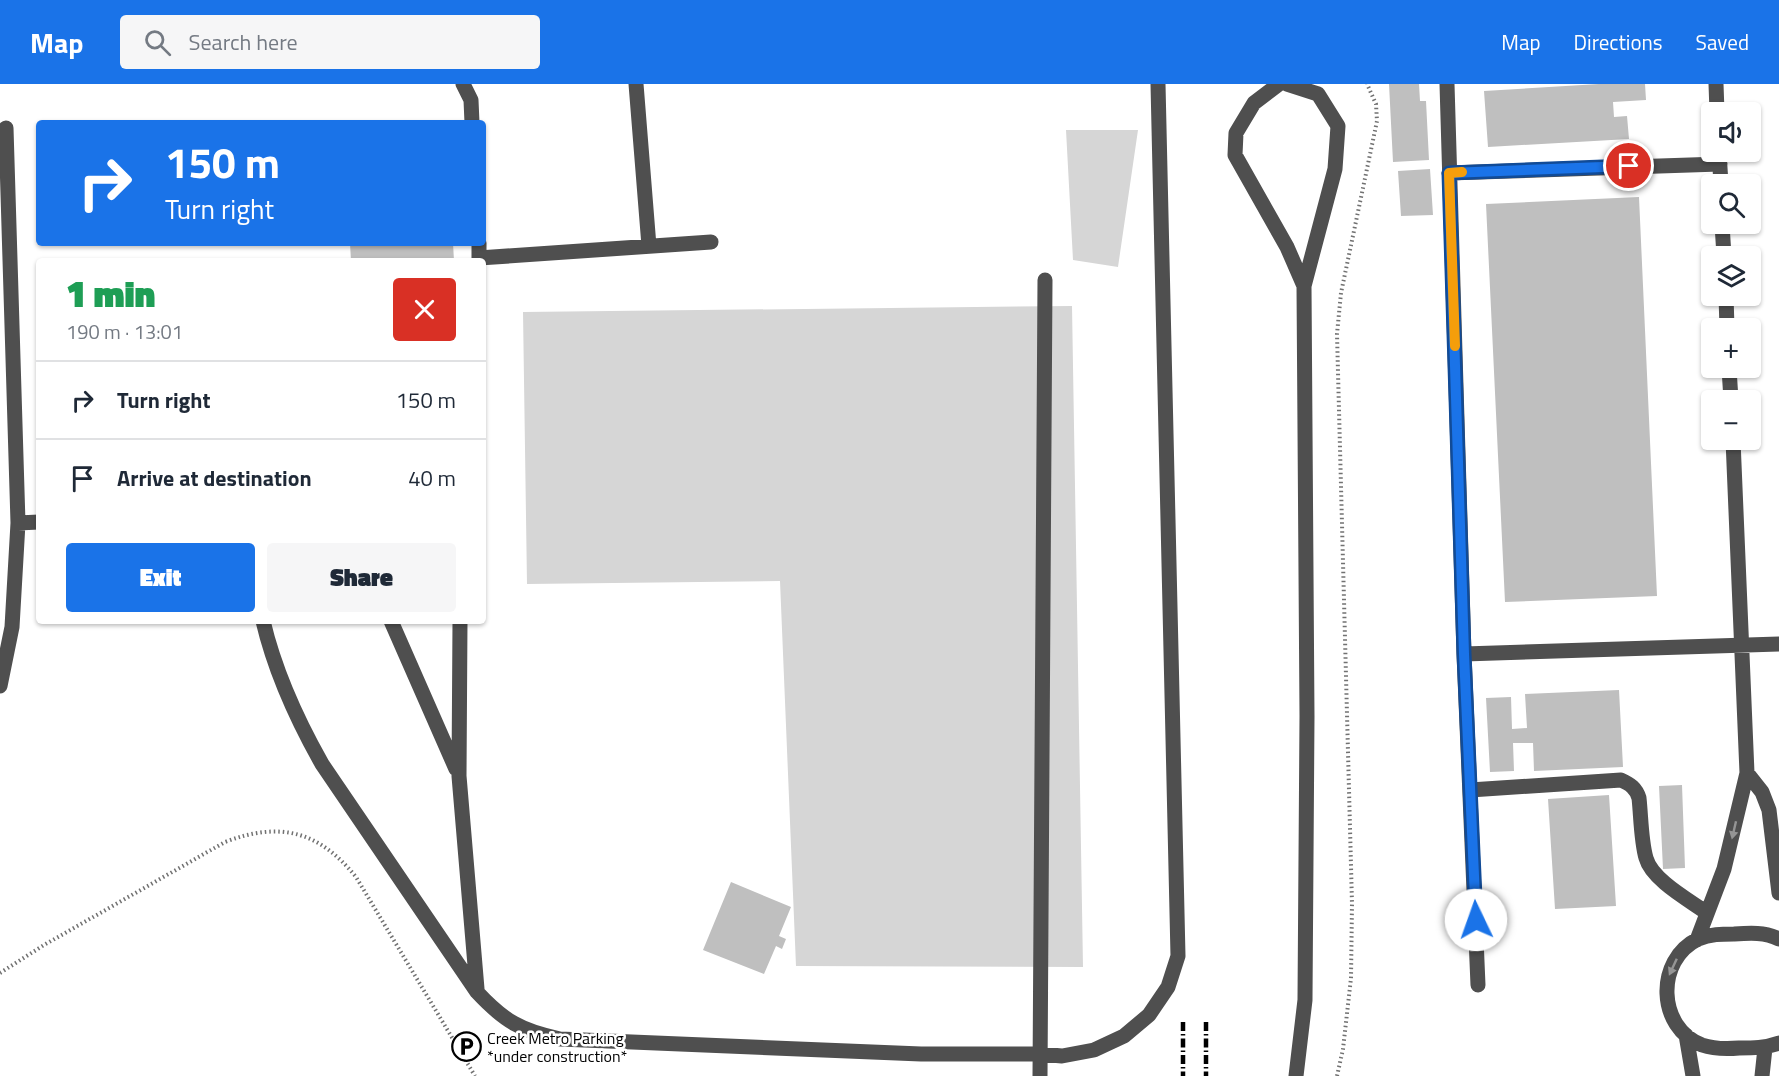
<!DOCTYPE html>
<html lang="en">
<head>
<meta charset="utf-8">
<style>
	body { margin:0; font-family:"Titillium Web",sans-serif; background:#f6f6f7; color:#1f2937; height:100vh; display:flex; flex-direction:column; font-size:22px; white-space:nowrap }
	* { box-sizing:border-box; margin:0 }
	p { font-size:20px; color:#747a83 }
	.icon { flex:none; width:33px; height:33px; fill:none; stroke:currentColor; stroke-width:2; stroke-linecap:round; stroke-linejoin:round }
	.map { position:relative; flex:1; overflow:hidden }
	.drawer { position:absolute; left:36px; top:174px; width:450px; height:366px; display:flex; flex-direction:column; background:#fff; border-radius:6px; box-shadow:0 2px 4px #0004 }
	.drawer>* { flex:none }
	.banner { position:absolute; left:36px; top:36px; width:450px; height:126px; border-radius:6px; box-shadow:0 2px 4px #0004; background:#1a73e8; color:#fff; overflow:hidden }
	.tools { position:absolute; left:1701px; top:18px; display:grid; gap:12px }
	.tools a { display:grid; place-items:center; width:60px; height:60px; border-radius:6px; background:#fff; box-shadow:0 2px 4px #0004; font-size:30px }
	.pin { position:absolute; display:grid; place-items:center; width:51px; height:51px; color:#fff; margin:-26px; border:3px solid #fff; border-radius:50%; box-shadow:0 2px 6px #0007 }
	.me { position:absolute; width:66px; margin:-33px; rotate:357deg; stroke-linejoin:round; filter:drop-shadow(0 0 4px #0008) }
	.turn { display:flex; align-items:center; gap:21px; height:126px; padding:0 30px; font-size:27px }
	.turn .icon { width:78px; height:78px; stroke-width:2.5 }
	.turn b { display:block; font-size:42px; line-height:51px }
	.round { display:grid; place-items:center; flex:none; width:63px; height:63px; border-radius:6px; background:#f6f6f7 }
	.summary { display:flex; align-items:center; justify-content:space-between; height:102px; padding:0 30px }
	h1 { font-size:36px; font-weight:800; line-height:45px; color:#1e9e55 }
	.action { display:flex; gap:12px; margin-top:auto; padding:12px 30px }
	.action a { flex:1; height:69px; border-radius:6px; background:#1a73e8; color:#fff; font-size:24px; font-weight:800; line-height:69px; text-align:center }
	.action a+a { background:#f6f6f7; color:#1f2937 }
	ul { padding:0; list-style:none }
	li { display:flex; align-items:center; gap:18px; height:78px; padding:0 30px; border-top:2px solid #e0e1e3 }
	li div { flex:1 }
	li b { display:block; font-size:22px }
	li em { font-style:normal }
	header { display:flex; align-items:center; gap:36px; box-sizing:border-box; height:84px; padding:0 30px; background:#1a73e8; color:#fff }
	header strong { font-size:28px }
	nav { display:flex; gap:33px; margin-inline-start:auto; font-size:21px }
	.search { width:420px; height:54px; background:#f6f6f7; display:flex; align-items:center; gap:15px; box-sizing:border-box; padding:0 21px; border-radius:6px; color:#747a83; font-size:22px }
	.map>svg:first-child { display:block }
	.green { fill:#d6d6d6 }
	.building { fill:#bfbfbf }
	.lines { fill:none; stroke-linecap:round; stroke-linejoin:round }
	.path { stroke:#717171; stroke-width:4; stroke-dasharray:1.5 3; stroke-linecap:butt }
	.minor { stroke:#4f4f4f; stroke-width:15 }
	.rail { stroke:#000; stroke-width:4.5; stroke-dasharray:9 3 1.5 3; stroke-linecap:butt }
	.oneway { fill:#959595 }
	.route-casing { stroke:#114b97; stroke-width:15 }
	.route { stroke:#1a73e8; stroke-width:10 }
	.slow { stroke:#f59e0b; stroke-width:10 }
	.labels { text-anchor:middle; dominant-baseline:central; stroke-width:5; stroke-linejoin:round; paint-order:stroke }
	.poi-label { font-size:16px; fill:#000; stroke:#fff; text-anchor:start }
</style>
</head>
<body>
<header>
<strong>Map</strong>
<div class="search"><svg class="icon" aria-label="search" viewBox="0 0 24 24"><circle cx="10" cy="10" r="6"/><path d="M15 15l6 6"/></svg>Search here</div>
<nav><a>Map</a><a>Directions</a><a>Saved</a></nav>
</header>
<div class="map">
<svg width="1779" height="992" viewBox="0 0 1779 992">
	<rect width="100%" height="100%" fill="#fff"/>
	<path class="green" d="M1066,46H1138L1118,183L1073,176Z
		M1072,222L1083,883L796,882L780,497L527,500L523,228Z"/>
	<path class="building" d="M1389,0H1419L1420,17H1426L1429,76L1393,78Z
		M1599,0H1645L1646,16L1613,18L1614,33L1627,32L1629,55L1488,63L1484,7Z
		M1430,85L1433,131L1401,132L1398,87Z
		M1639,113L1657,512L1505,518L1486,120Z
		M350,159H453L454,177H351Z
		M1619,606L1623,683L1534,687L1533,659H1513L1514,687L1490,688L1486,614L1511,613L1512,645L1527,644L1525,610Z
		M1682,701L1685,784L1663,785L1659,702Z
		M1609,711L1616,822L1555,825L1548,715Z
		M731,798L791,823L779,852L786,855L782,865L776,862L764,890L703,866Z"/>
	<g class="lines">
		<path class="path" d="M0,889L44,861L225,758C280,737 319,747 356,793L475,992
			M1337,992L1343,965L1351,894L1352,820L1337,250L1341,209L1377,37L1376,20L1367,0"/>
		<path class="minor" d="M463,0L471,16L472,39
			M636,0L649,162
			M1279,0L1254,19L1236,49L1235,71L1287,163L1304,202
			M1287,0L1318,10L1338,42L1335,85L1304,202L1307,632L1305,916L1296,992
			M1447,0L1464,570L1478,901
			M1716,0L1717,28
			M1719,68L1721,100
			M1449,89L1720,80
			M1722,140L1724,172
			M479,159V177
			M479,174L711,158
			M1726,212L1727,244
			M1729,284L1731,316
			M18,439L39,438
			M263,537C275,588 296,634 322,680L477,908C504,937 521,947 560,955L921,970H1040L1062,972L1094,966L1124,952L1149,931L1168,903L1178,872L1158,0
			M391,537L456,685
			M460,537L459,692L477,905
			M1464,570L1779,560
			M0,602L12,543L18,439L6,44
			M1747,689L1762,708L1769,726L1779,809
			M1470,706L1621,696C1630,700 1636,704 1639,714C1641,732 1641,757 1646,774C1652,796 1689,816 1707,829
			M1779,855C1765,848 1750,849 1734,850C1722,850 1710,850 1698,855C1655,876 1657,944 1702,961C1714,965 1727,965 1739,964C1753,964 1765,964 1779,959
			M1697,856L1724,785L1747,689L1733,356
			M1686,951L1693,992
			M1040,992L1045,196
			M1762,992L1765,964"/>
		<path class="rail" d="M1183,938V992
			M1206,938V992"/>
	</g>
	<defs><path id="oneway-solid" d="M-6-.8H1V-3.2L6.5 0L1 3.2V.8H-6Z" transform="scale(1.5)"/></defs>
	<g class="oneway">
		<use href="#oneway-solid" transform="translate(1734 746) rotate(103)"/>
		<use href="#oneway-solid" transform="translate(1673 883) rotate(115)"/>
	</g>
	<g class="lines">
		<defs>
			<path id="route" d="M1476,836L1464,570L1449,89L1629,82"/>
		</defs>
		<use href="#route" class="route-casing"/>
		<use href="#route" class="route"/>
		<path class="slow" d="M1455,262L1449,89L1462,88"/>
	</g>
	<defs>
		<symbol id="parking-ring" viewBox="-11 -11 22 22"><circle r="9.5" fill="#fff" stroke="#000" stroke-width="1.5"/><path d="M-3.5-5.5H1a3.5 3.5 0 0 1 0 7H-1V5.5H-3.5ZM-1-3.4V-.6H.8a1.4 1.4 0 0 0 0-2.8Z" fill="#000"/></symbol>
	</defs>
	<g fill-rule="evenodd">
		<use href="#parking-ring" x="450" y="946" width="33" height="33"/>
	</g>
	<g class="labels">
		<g class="poi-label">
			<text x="487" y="954">Creek Metro Parking<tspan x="487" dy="18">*under construction*</tspan></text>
		</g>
	</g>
</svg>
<div class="tools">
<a><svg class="icon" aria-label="sound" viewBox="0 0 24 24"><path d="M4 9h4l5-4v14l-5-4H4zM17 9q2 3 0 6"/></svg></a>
<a><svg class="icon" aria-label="search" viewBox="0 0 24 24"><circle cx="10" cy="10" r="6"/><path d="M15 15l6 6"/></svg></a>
<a><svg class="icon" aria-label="layers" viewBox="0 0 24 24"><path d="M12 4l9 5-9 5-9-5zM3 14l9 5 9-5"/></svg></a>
<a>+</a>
<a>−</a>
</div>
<div class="pin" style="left:1629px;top:82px;background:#d93025"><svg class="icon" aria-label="arrive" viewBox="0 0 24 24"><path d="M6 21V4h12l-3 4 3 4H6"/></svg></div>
<svg class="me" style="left:1476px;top:836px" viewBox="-20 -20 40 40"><circle r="19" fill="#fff"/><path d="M0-13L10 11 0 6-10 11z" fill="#1a73e8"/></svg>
<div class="banner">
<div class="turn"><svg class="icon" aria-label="right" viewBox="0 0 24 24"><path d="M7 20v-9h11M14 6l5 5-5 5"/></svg><div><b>150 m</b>Turn right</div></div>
</div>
<section class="drawer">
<div class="summary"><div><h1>1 min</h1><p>190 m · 13:01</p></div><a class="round" style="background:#d93025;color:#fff"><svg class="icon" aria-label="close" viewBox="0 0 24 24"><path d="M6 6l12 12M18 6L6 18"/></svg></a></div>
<ul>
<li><svg class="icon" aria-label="right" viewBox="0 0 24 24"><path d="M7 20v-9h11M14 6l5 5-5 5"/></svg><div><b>Turn right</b></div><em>150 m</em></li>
<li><svg class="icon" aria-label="arrive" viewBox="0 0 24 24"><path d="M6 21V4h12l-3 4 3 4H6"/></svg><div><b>Arrive at destination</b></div><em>40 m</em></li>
</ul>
<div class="action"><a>Exit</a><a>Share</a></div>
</section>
</div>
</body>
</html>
